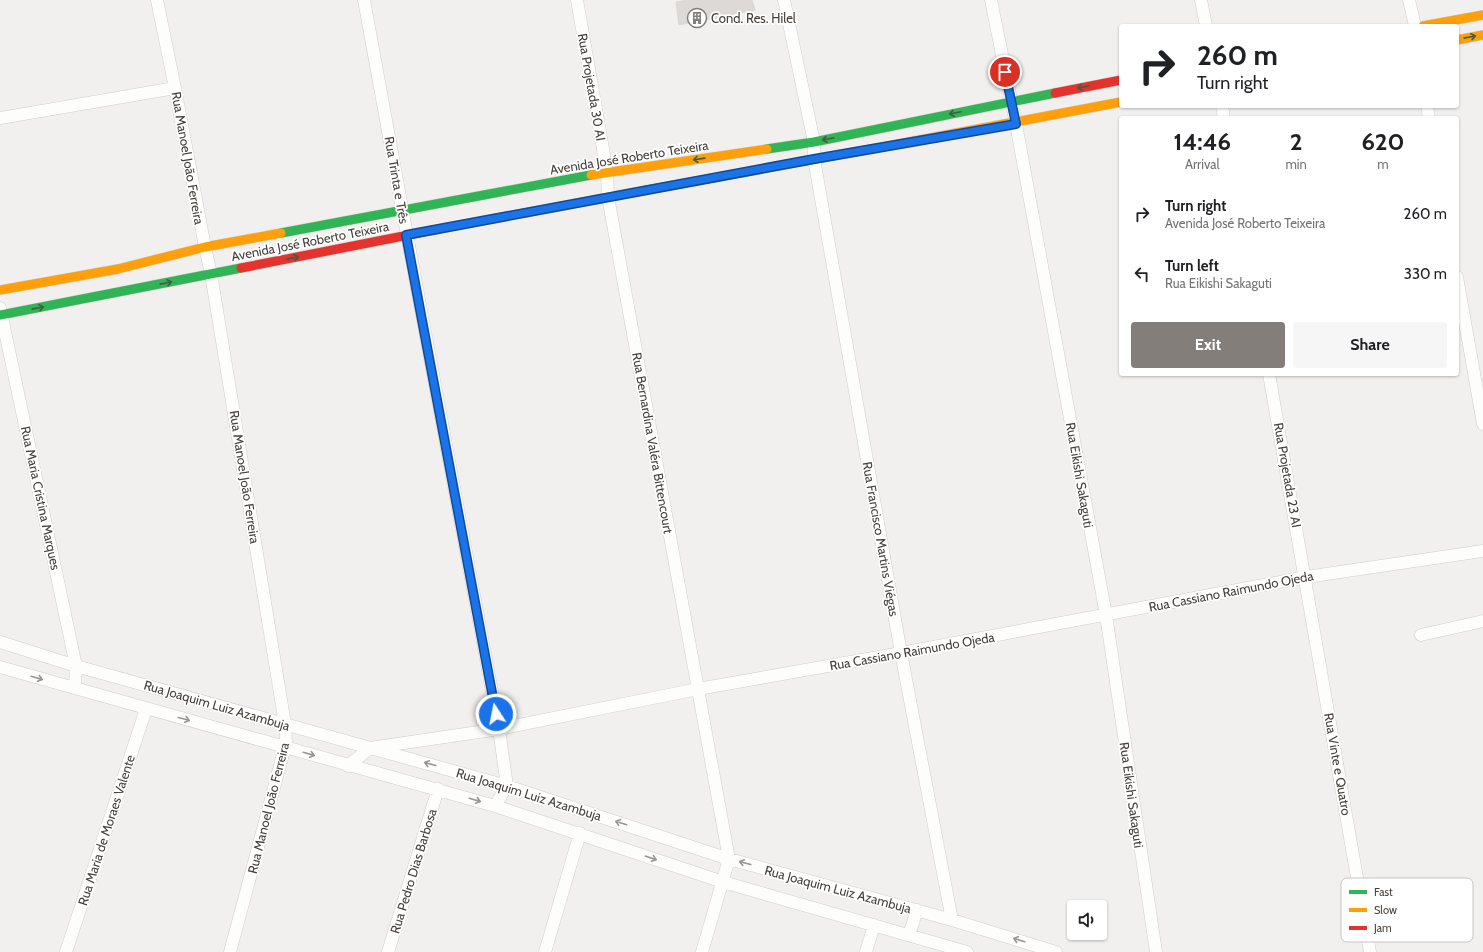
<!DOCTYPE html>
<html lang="en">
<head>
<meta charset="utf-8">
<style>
	body { margin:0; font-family:Cabin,sans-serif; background:#f6f6f6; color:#202124; height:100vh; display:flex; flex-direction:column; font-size:15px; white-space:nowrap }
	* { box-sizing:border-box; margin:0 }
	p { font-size:13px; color:#757577 }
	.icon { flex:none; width:22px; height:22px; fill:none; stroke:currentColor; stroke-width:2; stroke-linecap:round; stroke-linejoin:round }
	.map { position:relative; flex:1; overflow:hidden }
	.drawer { position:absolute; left:1119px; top:116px; width:340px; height:260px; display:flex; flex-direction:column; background:#fff; border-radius:4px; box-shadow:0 1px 3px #0004 }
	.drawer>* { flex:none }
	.hud { position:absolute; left:1119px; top:24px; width:340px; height:84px; border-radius:4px; box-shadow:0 1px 3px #0004; background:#fff; color:#202124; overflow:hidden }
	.tools { position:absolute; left:1067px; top:900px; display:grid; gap:8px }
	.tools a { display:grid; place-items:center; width:40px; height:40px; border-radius:4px; background:#fff; box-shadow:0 1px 3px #0004; font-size:20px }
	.pin { position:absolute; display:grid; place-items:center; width:34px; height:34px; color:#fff; margin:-17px; border:2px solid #fff; border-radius:50%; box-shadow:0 1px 4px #0007 }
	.me { position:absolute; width:44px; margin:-22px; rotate:349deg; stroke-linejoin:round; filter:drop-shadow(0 0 3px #0008) }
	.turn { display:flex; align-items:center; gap:14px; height:84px; padding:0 12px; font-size:18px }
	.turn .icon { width:52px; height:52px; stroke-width:2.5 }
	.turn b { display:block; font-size:28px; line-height:34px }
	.eta { display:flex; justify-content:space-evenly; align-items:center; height:68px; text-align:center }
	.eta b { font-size:24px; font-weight:700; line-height:28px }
	.button { display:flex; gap:8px; margin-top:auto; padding:8px 12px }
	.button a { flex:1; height:46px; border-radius:4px; background:#847e7a; color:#fff; font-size:16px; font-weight:700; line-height:46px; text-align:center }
	.button a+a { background:#f6f6f6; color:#202124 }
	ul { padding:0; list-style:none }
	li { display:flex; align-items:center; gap:12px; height:60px; padding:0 12px }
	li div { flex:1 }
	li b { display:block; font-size:15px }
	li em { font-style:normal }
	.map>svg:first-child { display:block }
	.building { fill:#dcd9d7; stroke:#dad7d4 }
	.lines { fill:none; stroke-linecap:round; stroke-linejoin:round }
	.street-casing { stroke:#d0cecc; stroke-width:13 }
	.fast-casing { stroke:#d0ccc6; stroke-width:10 }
	.slow-casing { stroke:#d0ccc6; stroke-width:10 }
	.jam-casing { stroke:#d0ccc6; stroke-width:10 }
	.street { stroke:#fdfdfc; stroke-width:12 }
	.fast { stroke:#30b455; stroke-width:9 }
	.slow { stroke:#ff9f0a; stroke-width:9 }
	.jam { stroke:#e5322d; stroke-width:9 }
	.oneway { stroke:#425e42 }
	.oneway2 { stroke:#999692 }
	.route-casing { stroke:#114b97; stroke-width:10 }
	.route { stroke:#1a73e8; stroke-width:7 }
	.labels { text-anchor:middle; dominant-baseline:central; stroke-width:3.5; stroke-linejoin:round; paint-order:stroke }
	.poi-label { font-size:13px; fill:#48413b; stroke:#fff; text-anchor:start }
	.street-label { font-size:13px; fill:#48413b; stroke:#fff }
	.key { fill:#fff; stroke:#c8c6c4; stroke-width:1 }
	.key-label { font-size:11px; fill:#48413b }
</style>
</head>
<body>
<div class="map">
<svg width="1483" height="952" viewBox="0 0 1483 952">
	<rect width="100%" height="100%" fill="#f2f0ee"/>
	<path class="building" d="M688,0H752L755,10L679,25L676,2Z"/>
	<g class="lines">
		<defs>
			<path id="street" d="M157,0L175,88L205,247L211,274L285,724L286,743L230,952
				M364,0L407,235L499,729L507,786L495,806
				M577,0L607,172L608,197L729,859L702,952
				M784,0L814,142V159L901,653L952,920
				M991,0L1016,124L1106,615L1156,952
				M1201,0L1206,26
				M1409,0L1415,26
				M1222,106L1224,118
				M1427,106L1429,118
				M0,118L175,88
				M1457,277L1483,424
				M0,308L76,666L75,688
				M1269,374L1370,952
				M1421,635L1483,621
				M0,642L76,666L507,786L729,859L952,920L1056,952
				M0,667L495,806L723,882L967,952
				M348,766L370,748L499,729L698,689L901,653L1306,577L1483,551
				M909,935L917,910
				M66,952L146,709
				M388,952L438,789
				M545,952L580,833
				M866,952L874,925"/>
			<path id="fast" d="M767,149L814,142L1055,93
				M641,191L888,146
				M281,233L591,175
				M0,315L241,268"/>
			<path id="slow" d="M1423,26L1483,15
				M1457,40L1483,35
				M888,146L1121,102
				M591,175L767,149
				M439,229L641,191
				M0,290L118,269L205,247L281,233"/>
			<path id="jam" d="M1055,93L1121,80
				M241,268L439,229"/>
		</defs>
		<use href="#street" class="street-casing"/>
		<use href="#fast" class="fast-casing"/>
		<use href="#slow" class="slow-casing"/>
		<use href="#jam" class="jam-casing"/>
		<use href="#street" class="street"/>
		<use href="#fast" class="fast"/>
		<use href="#slow" class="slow"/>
		<use href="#jam" class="jam"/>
	</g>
	<defs><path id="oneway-shaft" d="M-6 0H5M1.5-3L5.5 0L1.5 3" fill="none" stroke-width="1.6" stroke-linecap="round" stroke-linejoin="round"/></defs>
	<g class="oneway">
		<use href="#oneway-shaft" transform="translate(1470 37) rotate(-11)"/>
		<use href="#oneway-shaft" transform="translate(1083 87) rotate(169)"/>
		<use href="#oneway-shaft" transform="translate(955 113) rotate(168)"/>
		<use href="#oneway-shaft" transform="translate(828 139) rotate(168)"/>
		<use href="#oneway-shaft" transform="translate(699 159) rotate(172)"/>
		<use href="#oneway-shaft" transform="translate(293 258) rotate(-11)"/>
		<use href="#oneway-shaft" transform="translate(166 283) rotate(-11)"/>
		<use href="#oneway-shaft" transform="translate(38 308) rotate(-11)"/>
	</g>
	<g class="oneway2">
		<use href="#oneway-shaft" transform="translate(37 678) rotate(16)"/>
		<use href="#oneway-shaft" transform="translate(184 719) rotate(15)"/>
		<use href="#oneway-shaft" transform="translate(309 754) rotate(16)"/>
		<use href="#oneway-shaft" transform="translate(430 764) rotate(-165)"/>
		<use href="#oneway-shaft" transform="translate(475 800) rotate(16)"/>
		<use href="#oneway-shaft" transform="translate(621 823) rotate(-162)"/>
		<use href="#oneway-shaft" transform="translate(651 858) rotate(19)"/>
		<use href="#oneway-shaft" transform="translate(745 863) rotate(-165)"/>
		<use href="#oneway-shaft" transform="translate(1019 940) rotate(-163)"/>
	</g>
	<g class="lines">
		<defs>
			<path id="route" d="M496,714L406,235L814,159L1016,124L1005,72"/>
		</defs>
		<use href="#route" class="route-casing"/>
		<use href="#route" class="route"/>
	</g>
	<defs>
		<symbol id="building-ring" viewBox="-11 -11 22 22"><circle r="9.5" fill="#fff" stroke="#847e7a" stroke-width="1.5"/><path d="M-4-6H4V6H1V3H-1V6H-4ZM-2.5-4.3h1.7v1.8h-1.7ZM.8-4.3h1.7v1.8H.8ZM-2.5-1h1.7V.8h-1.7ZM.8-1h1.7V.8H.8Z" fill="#847e7a"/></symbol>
	</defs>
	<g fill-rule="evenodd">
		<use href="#building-ring" x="686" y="7" width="22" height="22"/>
	</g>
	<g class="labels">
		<g class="poi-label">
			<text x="711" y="18">Cond. Res. Hilel</text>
		</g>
		<g class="street-label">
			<text transform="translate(592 87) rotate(80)">Rua Projetada 30 AI</text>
			<text transform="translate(629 157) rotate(-9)">Avenida José Roberto Teixeira</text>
			<text transform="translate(188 158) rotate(80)">Rua Manoel João Ferreira</text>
			<text transform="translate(397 180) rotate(80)">Rua Trinta e Três</text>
			<text transform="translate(310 241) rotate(-11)">Avenida José Roberto Teixeira</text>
			<text transform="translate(653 443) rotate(80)">Rua Bernardina Valéra Bittencourt</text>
			<text transform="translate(1080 475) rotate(80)">Rua Eikishi Sakaguti</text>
			<text transform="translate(1288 475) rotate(80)">Rua Projetada 23 AI</text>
			<text transform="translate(245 477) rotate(81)">Rua Manoel João Ferreira</text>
			<text transform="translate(41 498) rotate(78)">Rua Maria Cristina Marques</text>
			<text transform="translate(881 539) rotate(80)">Rua Francisco Martins Viégas</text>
			<text transform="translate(1231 591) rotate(-11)">Rua Cassiano Raimundo Ojeda</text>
			<text transform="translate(912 651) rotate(-10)">Rua Cassiano Raimundo Ojeda</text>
			<text transform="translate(217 705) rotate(16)">Rua Joaquim Luiz Azambuja</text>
			<text transform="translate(1338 764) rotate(80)">Rua Vinte e Quatro</text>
			<text transform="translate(529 794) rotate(17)">Rua Joaquim Luiz Azambuja</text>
			<text transform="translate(1132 795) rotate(82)">Rua Eikishi Sakaguti</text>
			<text transform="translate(268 808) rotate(-76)">Rua Manoel João Ferreira</text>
			<text transform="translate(106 830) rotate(-72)">Rua Maria de Moraes Valente</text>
			<text transform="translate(413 871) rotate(-73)">Rua Pedro Dias Barbosa</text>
			<text transform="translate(838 889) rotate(15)">Rua Joaquim Luiz Azambuja</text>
		</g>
	</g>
	<rect x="1341" y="878" width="132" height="64" rx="6" class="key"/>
	<rect x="1349" y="890" width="18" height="4" fill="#30b455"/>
	<rect x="1349" y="908" width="18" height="4" fill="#ff9f0a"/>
	<rect x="1349" y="926" width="18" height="4" fill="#e5322d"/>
	<g class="key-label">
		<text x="1374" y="896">Fast</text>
		<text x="1374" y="914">Slow</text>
		<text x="1374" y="932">Jam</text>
	</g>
</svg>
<div class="tools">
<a><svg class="icon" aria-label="sound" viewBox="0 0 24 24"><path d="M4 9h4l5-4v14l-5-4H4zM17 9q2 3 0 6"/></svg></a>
</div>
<div class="pin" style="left:1005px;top:72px;background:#d93025"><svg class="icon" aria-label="arrive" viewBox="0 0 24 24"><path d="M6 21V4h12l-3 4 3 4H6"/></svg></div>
<svg class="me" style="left:496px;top:714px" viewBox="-20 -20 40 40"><circle r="17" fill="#1a73e8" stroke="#fff" stroke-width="3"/><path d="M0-11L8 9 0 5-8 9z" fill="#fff"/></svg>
<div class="hud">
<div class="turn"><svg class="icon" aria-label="right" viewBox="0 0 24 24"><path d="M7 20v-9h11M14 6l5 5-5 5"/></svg><div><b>260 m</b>Turn right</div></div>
</div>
<section class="drawer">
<div class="eta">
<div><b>14:46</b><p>Arrival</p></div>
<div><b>2</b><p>min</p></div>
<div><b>620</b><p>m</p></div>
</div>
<ul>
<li><svg class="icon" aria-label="right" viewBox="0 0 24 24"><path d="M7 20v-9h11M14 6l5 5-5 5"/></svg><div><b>Turn right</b><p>Avenida José Roberto Teixeira</p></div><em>260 m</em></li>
<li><svg class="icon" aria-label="left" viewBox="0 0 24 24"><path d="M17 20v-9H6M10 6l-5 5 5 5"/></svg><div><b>Turn left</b><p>Rua Eikishi Sakaguti</p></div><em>330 m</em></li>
</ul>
<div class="button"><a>Exit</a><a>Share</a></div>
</section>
</div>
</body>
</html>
